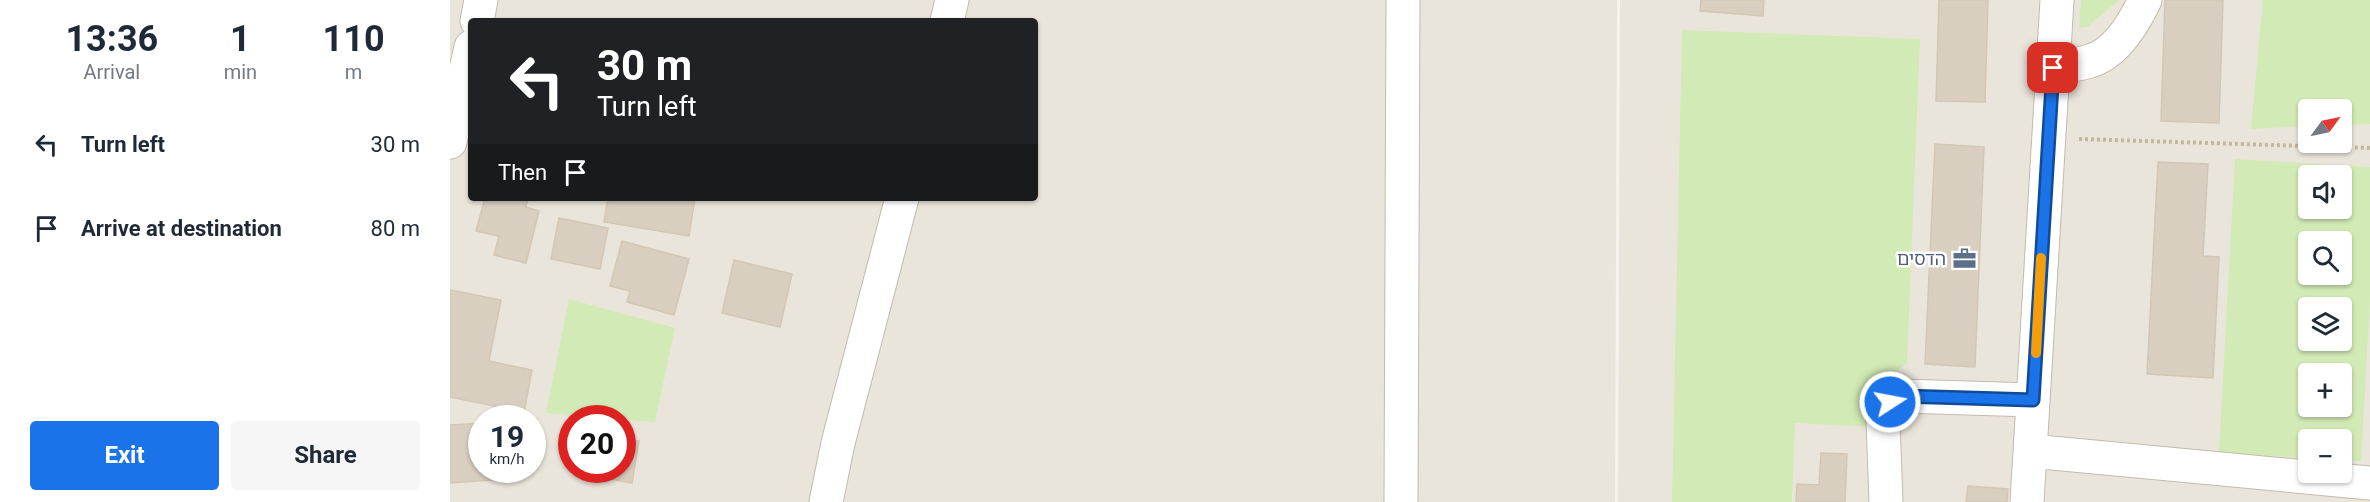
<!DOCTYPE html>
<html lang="en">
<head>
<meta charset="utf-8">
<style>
	body { margin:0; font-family:Roboto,"Noto Sans Hebrew",sans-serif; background:#f6f6f7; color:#1f2937; height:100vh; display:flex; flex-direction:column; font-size:22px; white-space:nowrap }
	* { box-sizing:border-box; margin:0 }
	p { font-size:20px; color:#747a83 }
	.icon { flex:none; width:33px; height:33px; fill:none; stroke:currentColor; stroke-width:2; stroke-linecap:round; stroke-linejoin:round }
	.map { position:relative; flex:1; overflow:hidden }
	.details { display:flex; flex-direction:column; background:#fff; width:450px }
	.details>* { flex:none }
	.hud { position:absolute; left:18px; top:18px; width:570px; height:183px; border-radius:6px; box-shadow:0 2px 4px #0004; background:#202124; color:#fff; overflow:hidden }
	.needle { width:39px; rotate:57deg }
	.buttons { position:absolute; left:1848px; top:99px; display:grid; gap:12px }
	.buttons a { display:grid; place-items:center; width:54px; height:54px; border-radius:6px; background:#fff; box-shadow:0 2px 4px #0004; font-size:30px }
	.speed { position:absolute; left:18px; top:405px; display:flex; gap:12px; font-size:30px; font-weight:700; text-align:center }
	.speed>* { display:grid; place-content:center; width:78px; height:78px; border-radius:50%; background:#fff; box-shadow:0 2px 4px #0004; line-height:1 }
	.speed small { font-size:15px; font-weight:400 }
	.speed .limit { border:9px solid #d22; background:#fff; color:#111 }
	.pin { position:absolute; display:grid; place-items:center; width:51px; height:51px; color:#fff; margin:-26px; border-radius:12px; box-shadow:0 3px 9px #0006 }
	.me { position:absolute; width:66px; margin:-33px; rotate:79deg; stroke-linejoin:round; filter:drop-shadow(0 0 4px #0008) }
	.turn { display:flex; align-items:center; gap:21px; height:126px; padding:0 30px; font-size:27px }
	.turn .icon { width:78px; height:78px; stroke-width:2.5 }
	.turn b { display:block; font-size:42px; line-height:51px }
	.then { display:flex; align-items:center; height:57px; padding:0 30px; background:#0003; gap:12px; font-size:22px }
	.eta { display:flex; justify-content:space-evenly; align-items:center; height:102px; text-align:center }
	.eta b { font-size:36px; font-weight:700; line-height:42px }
	.cta { display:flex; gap:12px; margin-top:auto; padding:12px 30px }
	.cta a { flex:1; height:69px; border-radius:6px; background:#1a73e8; color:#fff; font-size:24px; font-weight:700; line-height:69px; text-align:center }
	.cta a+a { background:#f6f6f7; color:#1f2937 }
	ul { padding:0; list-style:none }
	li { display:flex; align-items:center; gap:18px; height:84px; padding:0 30px }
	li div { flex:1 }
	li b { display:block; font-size:22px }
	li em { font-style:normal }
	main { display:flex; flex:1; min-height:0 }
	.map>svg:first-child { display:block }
	.residential { fill:#eae5da; fill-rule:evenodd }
	.green { fill:#d2eab5; fill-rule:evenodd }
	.building { fill:#d8cfc1; stroke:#d3c7b4; stroke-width:1.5 }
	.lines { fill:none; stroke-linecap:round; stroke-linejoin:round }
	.minor-casing { stroke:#c2bbae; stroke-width:35 }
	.path { stroke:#c4b79f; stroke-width:4; stroke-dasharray:3 3; stroke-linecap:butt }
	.minor { stroke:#fff; stroke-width:33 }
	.route-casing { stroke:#114b97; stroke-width:15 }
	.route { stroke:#1a73e8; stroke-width:10 }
	.slow { stroke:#f59e0b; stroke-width:10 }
	.labels { text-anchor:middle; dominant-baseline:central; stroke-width:5; stroke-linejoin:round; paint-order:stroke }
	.service-label { font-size:18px; fill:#4e5e75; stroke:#fff; text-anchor:end }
</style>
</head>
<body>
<main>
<section class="details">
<div class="eta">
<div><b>13:36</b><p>Arrival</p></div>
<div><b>1</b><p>min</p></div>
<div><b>110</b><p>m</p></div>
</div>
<ul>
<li><svg class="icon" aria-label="left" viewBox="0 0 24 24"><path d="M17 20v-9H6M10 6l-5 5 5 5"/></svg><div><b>Turn left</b></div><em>30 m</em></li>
<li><svg class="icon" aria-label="arrive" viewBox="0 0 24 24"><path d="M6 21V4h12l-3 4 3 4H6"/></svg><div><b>Arrive at destination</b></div><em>80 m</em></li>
</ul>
<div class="cta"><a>Exit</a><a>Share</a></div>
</section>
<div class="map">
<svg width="1920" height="502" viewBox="0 0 1920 502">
	<rect width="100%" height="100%" fill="#f6f3ec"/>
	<path class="residential" d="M0,0H1167L1165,502H0ZM21,21H585V198H21ZM32,418H82V470H32ZM122,418H172V470H122Z
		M1170,0H1920V502H1168ZM1858,110H1892V142H1858ZM1858,176H1892V208H1858ZM1858,242H1892V274H1858ZM1858,308H1892V340H1858ZM1858,374H1892V406H1858ZM1858,440H1892V472H1858Z"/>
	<path class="green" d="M1631,0H1669L1637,27L1629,28Z
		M1813,0H1920V124L1892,125V110H1858V126L1801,129Z
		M1232,30L1470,39L1457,363L1426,386L1420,427L1345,423L1342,502H1222Z
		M1785,159L1920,167V300L1911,461L1892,460V440H1858V458L1769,452ZM1858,176H1892V208H1858ZM1858,242H1892V274H1858ZM1858,308H1892V340H1858ZM1858,374H1892V406H1858Z
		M119,299L225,328L205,422L96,413Z"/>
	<path class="building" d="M1251,0H1314L1313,16L1250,11Z
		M1489,0H1538L1535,102L1486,101Z
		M1715,0H1773L1769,123L1711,121Z
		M1485,144L1534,147L1525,367L1475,364Z
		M1708,162L1758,164L1753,256L1769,257L1763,378L1697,374Z
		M35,198H78L76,207L89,211L76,263L44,255L49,236L26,231Z
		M158,198H245L239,236L154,222Z
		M109,218L158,228L150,269L101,259Z
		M172,241L239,259L224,315L177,302L180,291L160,286Z
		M284,260L342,274L330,327L272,313Z
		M0,290L51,300L39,361L82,370L74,412L0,397Z
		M32,423V470H54L55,479L0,483V425Z
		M172,438L189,441L182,483L124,472V470H172Z
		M1371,453L1397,454L1395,502H1346L1347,484L1369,485Z
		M1518,486L1558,489L1557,502H1516Z"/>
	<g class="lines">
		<defs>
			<path id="minor" d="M27,21L31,0
				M497,21L502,0
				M1603,68C1615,66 1628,65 1640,61C1666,54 1684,23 1695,0
				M0,142L21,47
				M1580,451L1920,483
				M376,502L388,443L452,198
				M951,502L953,0
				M1436,502L1433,421L1440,402L1451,396L1583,400
				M1577,502L1607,0"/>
		</defs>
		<use href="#minor" class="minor-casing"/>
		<path class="path" d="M1629,139L1920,148"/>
		<use href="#minor" class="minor"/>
	</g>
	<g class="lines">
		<defs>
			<path id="route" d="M1440,402L1451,396L1583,400L1603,68"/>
		</defs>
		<use href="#route" class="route-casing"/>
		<use href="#route" class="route"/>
		<path class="slow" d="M1586,353L1591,258"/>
	</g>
	<defs>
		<symbol id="office-bare" viewBox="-9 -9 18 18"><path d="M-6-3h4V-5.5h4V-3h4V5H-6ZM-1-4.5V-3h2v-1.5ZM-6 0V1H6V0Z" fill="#5c6f8a" stroke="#fff" stroke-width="2.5" paint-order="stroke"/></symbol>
	</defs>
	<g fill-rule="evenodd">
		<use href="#office-bare" x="1498" y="242" width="33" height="33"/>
	</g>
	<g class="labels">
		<g class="service-label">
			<text x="1496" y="258">הדסים</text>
		</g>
	</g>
</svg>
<div class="buttons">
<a><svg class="needle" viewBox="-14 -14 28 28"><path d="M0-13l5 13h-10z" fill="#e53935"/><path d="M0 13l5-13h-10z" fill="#747a83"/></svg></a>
<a><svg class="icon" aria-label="sound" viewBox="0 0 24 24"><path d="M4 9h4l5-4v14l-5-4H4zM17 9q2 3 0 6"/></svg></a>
<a><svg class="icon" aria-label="search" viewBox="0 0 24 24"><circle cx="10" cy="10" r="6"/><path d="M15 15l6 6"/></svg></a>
<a><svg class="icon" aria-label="layers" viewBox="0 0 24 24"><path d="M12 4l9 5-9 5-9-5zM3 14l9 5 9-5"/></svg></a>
<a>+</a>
<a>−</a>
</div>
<div class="speed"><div>19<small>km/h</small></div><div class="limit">20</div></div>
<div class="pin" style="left:1603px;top:68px;background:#d93025"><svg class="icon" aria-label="arrive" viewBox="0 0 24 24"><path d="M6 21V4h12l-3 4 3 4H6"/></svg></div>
<svg class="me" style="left:1440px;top:402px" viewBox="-20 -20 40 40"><circle r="17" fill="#1a73e8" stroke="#fff" stroke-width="3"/><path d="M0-11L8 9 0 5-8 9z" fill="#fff"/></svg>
<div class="hud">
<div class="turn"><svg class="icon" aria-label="left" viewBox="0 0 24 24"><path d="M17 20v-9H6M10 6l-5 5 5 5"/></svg><div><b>30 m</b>Turn left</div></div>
<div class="then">Then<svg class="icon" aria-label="arrive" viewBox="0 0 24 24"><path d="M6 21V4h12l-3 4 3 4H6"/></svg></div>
</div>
</div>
</main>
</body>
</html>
